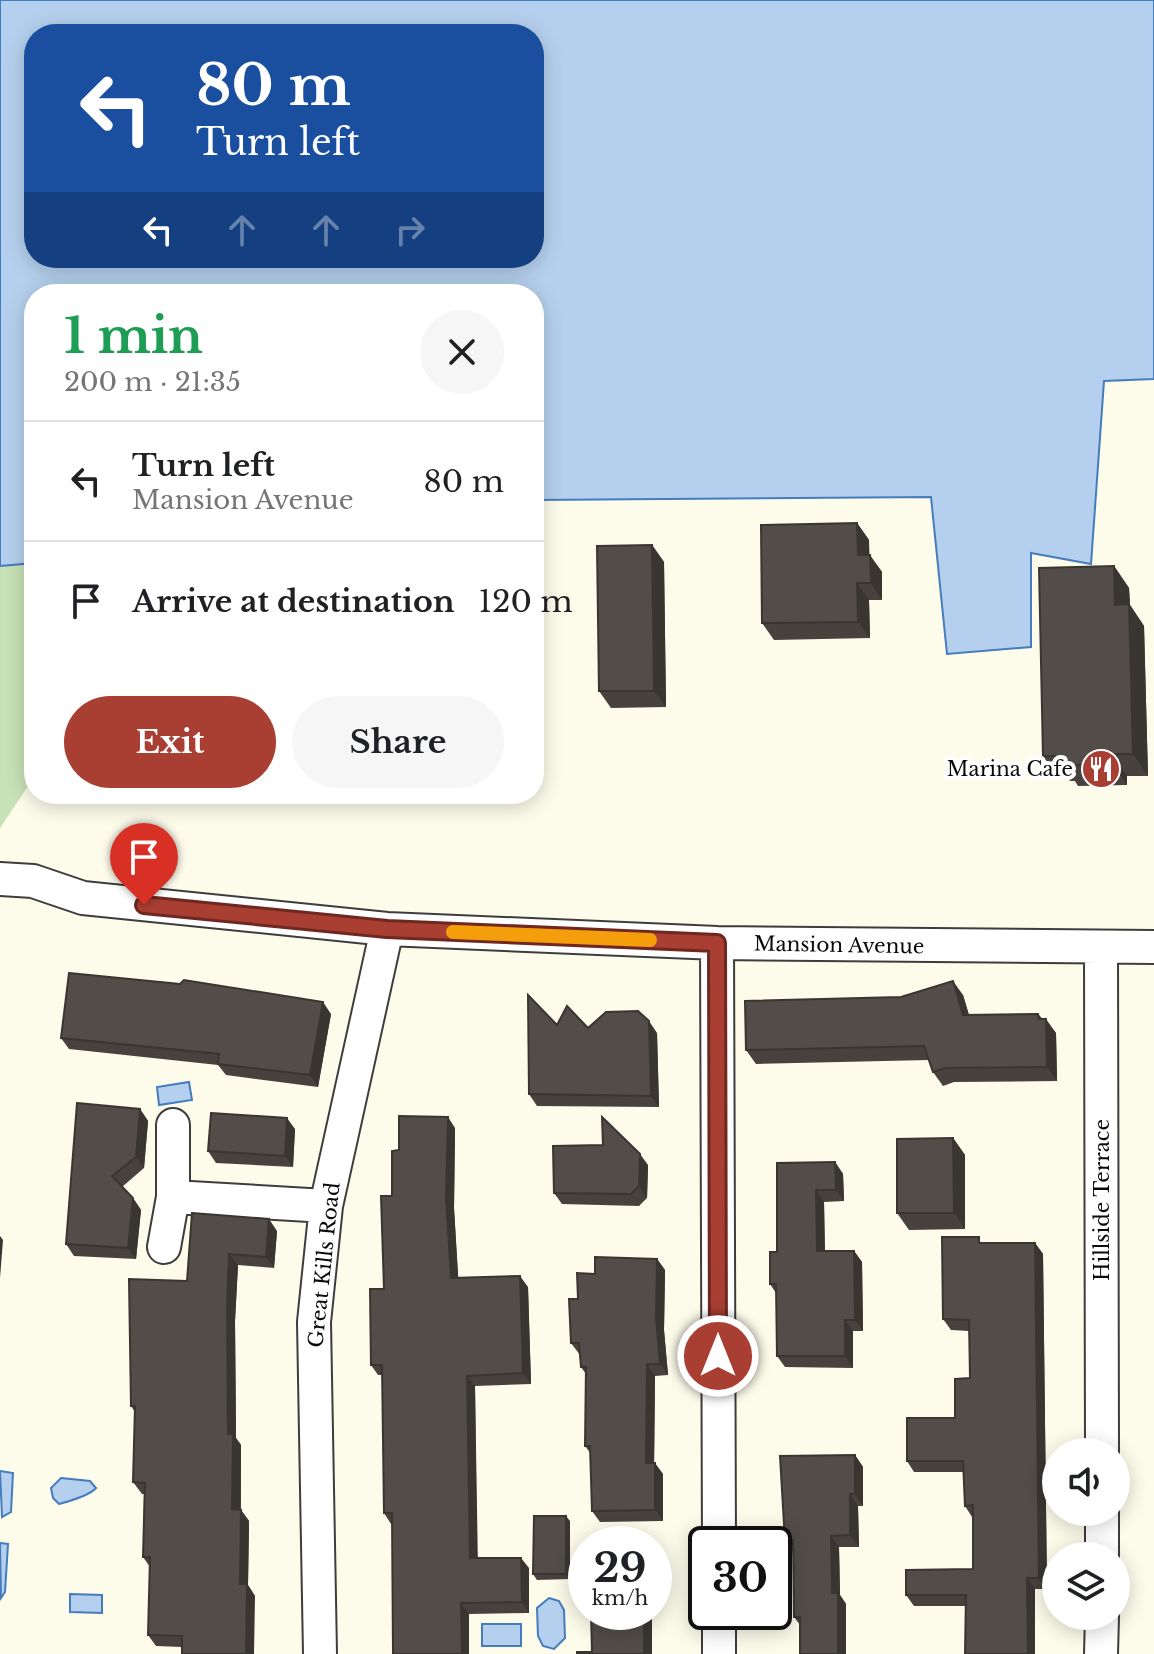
<!DOCTYPE html>
<html lang="en">
<head>
<meta charset="utf-8">
<style>
	body { margin:0; font-family:"Libre Baskerville",serif; background:#f6f6f6; color:#202124; height:100vh; display:flex; flex-direction:column; font-size:30px; white-space:nowrap }
	* { box-sizing:border-box; margin:0 }
	p { font-size:26px; color:#757577 }
	.icon { flex:none; width:44px; height:44px; fill:none; stroke:currentColor; stroke-width:2; stroke-linecap:round; stroke-linejoin:round }
	.map { position:relative; flex:1; overflow:hidden }
	.sheet { position:absolute; left:24px; top:284px; width:520px; height:520px; display:flex; flex-direction:column; background:#fff; border-radius:32px; box-shadow:0 4px 20px #0003 }
	.sheet>* { flex:none }
	.banner { position:absolute; left:24px; top:24px; width:520px; height:244px; border-radius:32px; box-shadow:0 4px 20px #0003; background:#1a4fa0; color:#fff; overflow:hidden }
	.fabs { position:absolute; left:1042px; top:1438px; display:grid; gap:16px }
	.fabs a { display:grid; place-items:center; width:88px; height:88px; border-radius:50%; background:#fff; box-shadow:0 4px 20px #0003; font-size:40px }
	.speed { position:absolute; left:568px; top:1526px; display:flex; gap:16px; font-size:40px; font-weight:700; text-align:center }
	.speed>* { display:grid; place-content:center; width:104px; height:104px; border-radius:50%; background:#fff; box-shadow:0 4px 20px #0003; line-height:1 }
	.speed small { font-size:20px; font-weight:400 }
	.speed .limit { border:4px solid #111; border-radius:12px; background:#fff; color:#111 }
	.pin { position:absolute; display:grid; place-items:center; width:68px; height:68px; color:#fff; margin:-82px -34px; border-radius:50% 50% 50% 0; rotate:-45deg; box-shadow:0 0 8px #0007 }
	.pin .icon { rotate:45deg }
	.me { position:absolute; width:88px; margin:-44px; rotate:0deg; stroke-linejoin:round; filter:drop-shadow(0 0 6px #0008) }
	.turn { display:flex; align-items:center; gap:28px; height:168px; padding:0 40px; font-size:36px }
	.turn .icon { width:104px; height:104px; stroke-width:2.5 }
	.turn b { display:block; font-size:56px; line-height:68px }
	.lanes { display:flex; align-items:center; height:76px; padding:0 40px; background:#0003; justify-content:center; gap:40px; direction:ltr }
	.lanes .off { opacity:.35 }
	.round { display:grid; place-items:center; flex:none; width:84px; height:84px; border-radius:42px; background:#f6f6f6 }
	.headline { display:flex; align-items:center; justify-content:space-between; height:136px; padding:0 40px }
	h1 { font-size:48px; font-weight:700; line-height:60px; color:#1e9e55 }
	.action { display:flex; gap:16px; margin-top:auto; padding:16px 40px }
	.action a { flex:1; height:92px; border-radius:48px; background:#a93e33; color:#fff; font-size:32px; font-weight:700; line-height:92px; text-align:center }
	.action a+a { background:#f6f6f6; color:#202124 }
	ul { padding:0; list-style:none }
	li { display:flex; align-items:center; gap:24px; height:120px; padding:0 40px; border-top:2px solid #e0e0e0 }
	li div { flex:1 }
	li b { display:block; font-size:30px }
	li em { font-style:normal }
	.map>svg:first-child { display:block }
	.green { fill:#c8e2b8 }
	.water { fill:#b5d0ee; stroke:#447cbc; stroke-width:2; fill-rule:evenodd }
	.lines { fill:none; stroke-linecap:round; stroke-linejoin:round }
	.minor-casing { stroke:#3d3d3d; stroke-width:36 }
	.minor { stroke:#fff; stroke-width:32 }
	.wall { fill:#47423e }
	.shaded-wall { fill:#393632 }
	.building { fill:#524d48; stroke:#393632; stroke-width:2 }
	.route-casing { stroke:#6e2821; stroke-width:20 }
	.route { stroke:#a93e33; stroke-width:14 }
	.slow { stroke:#f59e0b; stroke-width:14 }
	.labels { text-anchor:middle; dominant-baseline:central; stroke-width:8; stroke-linejoin:round; paint-order:stroke }
	.poi-label { font-size:20px; fill:#0a0a0a; stroke:#fff; text-anchor:end }
	.street-label { font-size:20px; fill:#0a0a0a; stroke:#fff }
</style>
</head>
<body>
<div class="map">
<svg width="1154" height="1654" viewBox="0 0 1154 1654">
	<rect width="100%" height="100%" fill="#fdfbea"/>
	<path class="green" d="M34,563V771L32,780L0,828V566Z"/>
	<path class="water" d="M0,0H1154V379L1104,381L1091,564L1031,553V647L947,654L931,497L534,500V294H34V563L0,566ZM534,34V258H34V34Z
		M189,1082L192,1100L159,1105L157,1087Z
		M0,1471L13,1473L11,1512L2,1517Z
		M61,1478L90,1481L96,1488C89,1496 70,1501 59,1504L53,1498L51,1488Z
		M0,1543L8,1544L5,1592L1,1598Z
		M70,1594L102,1595V1613L70,1612Z
		M549,1598L559,1601L564,1610L565,1638L554,1649L543,1646L538,1636L537,1608Z
		M521,1624V1646H482V1624Z"/>
	<g class="lines">
		<defs>
			<path id="minor" d="M0,879L33,881L83,898L387,929L717,943L1154,947
				M717,943L719,1544
				M1101,949L1102,1452
				M173,1197L326,1206
				M164,1247L173,1197V1125
				M1102,1556V1512
				M719,1612V1654
				M320,1654L314,1322L326,1206L387,929
				M1101,1654L1102,1616"/>
		</defs>
		<use href="#minor" class="minor-casing"/>
		<use href="#minor" class="minor"/>
	</g>
	<path class="wall" d="M857,523L869,540V555L882,572V600H869L870,638L774,640L762,623Z
		M652,545L664,562L666,707L611,708L599,691Z
		M1114,566L1129,588L1130,605L1144,626L1148,776H1127V785L1078,786L1075,781H1070L1067,777L1058,778L1043,756Z
		M963,995L969,1015L1038,1014L1056,1033L1057,1081L954,1082L943,1086L933,1072L929,1060L756,1064L746,1050Z
		M331,1014L318,1087L226,1075L218,1065L69,1049L61,1038Z
		M557,1025L588,1028L657,1033L659,1107L537,1106L529,1094Z
		M140,1109L148,1121L144,1168L122,1187L133,1198L141,1210L136,1259L74,1256L66,1244Z
		M455,1128L454,1208L458,1278L528,1287L531,1384L475,1386L477,1558L529,1568V1613L469,1614V1654H393L392,1524H391L384,1513L382,1375H378L371,1365L384,1289L392,1196Z
		M295,1129L293,1167L216,1163L208,1151Z
		M953,1138L965,1155V1229L909,1230L897,1213Z
		M835,1162L843,1174L844,1201L824,1202L825,1251H854L862,1262L863,1331H853V1368L785,1367L777,1356L776,1293L770,1284L777,1252V1163Z
		M648,1165L647,1198L639,1206L562,1204L554,1193Z
		M192,1213L277,1231L274,1268L238,1265L235,1321L236,1438L241,1445V1510L249,1521L248,1585L255,1596L182,1647L156,1646L148,1635L150,1567L143,1557L144,1494H142L133,1482L135,1412L131,1406L187,1281Z
		M984,1243H1035L1043,1254L1047,1589H1035L966,1606H914L906,1595L973,1569L972,1517L965,1506L964,1472H914L907,1461L955,1418L970,1378L969,1331L951,1330L943,1319Z
		M657,1259L665,1270L664,1330L668,1375L655,1376L654,1463L663,1474V1521L600,1522L592,1511L591,1454L585,1446L586,1374L581,1367L580,1355L571,1343L578,1299L595,1274Z
		M855,1455L863,1467V1506H858L859,1547H839L840,1595L846,1604V1654H800V1625L794,1617L793,1552L785,1541Z
		M570,1521V1579L537,1580L533,1574Z"/>
	<path class="shaded-wall" d="M857,523L869,540L870,572L858,555Z
		M652,545L664,562L666,707L654,691Z
		M870,555L882,572V600L871,583Z
		M1114,566L1129,588L1130,605L1144,626L1148,776L1133,754L1115,605Z
		M857,583L869,600L870,638L858,622Z
		M1112,754L1127,776V785L1112,764Z
		M953,981L963,995L973,1029L963,1015Z
		M323,1002L331,1014L318,1087L310,1075Z
		M1038,1014L1047,1026L1046,1019L1056,1033L1057,1081L1047,1067Z
		M649,1021L657,1033L659,1107L651,1096Z
		M140,1109L148,1121L144,1168L136,1157Z
		M448,1117L455,1128L454,1208L459,1289L451,1278L446,1197Z
		M287,1118L295,1129L293,1167L285,1156Z
		M953,1138L965,1155V1229L954,1213Z
		M640,1154L648,1165L647,1198L639,1186Z
		M835,1162L843,1174L844,1201L836,1190Z
		M816,1190L824,1202L825,1263L817,1251Z
		M133,1198L141,1210L136,1259L128,1248Z
		M269,1219L277,1231L274,1268L266,1257Z
		M0,1236L3,1240L0,1278Z
		M1035,1243L1043,1254L1047,1589L1039,1578Z
		M854,1251L862,1262L863,1331L855,1320Z
		M229,1254L238,1265L235,1321L236,1438L241,1445L240,1521L232,1509L228,1434L227,1309Z
		M657,1259L665,1270L664,1330L668,1375L660,1364L656,1318Z
		M520,1276L528,1287L531,1384L523,1373Z
		M845,1320L853,1331V1368L845,1356Z
		M647,1364L655,1376L654,1475L646,1463Z
		M467,1376L475,1386L478,1569L470,1558Z
		M855,1455L863,1467V1506L855,1494Z
		M655,1463L663,1474V1521L655,1510Z
		M850,1494L858,1506L859,1547L850,1535Z
		M241,1510L249,1521L248,1585L255,1596L254,1654H246L240,1584Z
		M566,1516L570,1521V1579L566,1574Z
		M831,1536L839,1547L840,1595L846,1604V1654H838L832,1593Z
		M521,1558L529,1568V1613L522,1602Z
		M1027,1578L1035,1589V1654H1028Z
		M461,1603L469,1614V1654H462Z
		M644,1612H652V1654H644Z"/>
	<path class="building" d="M857,523L858,555H870L871,583H857L858,622L762,623L761,525Z
		M652,545L654,691H599L597,546Z
		M1114,566L1115,605L1129,604L1133,754H1112V764L1064,765L1063,759H1055V756H1043L1039,568Z
		M69,973L180,984L184,980L323,1002L310,1075L218,1064L219,1054L61,1038Z
		M953,981L963,1015L1038,1014L1039,1019H1046L1047,1067L945,1068L933,1072L924,1046L746,1050L745,1001L901,997Z
		M528,995L557,1025L567,1006L588,1028L606,1012L638,1011L649,1021L651,1096L529,1094Z
		M77,1103L140,1109L136,1157L112,1176L133,1198L128,1248L66,1244Z
		M211,1113L287,1118L285,1156L208,1151Z
		M399,1116L448,1117L446,1197L451,1278L520,1276L523,1373L467,1376L470,1558H521L522,1602L461,1603L462,1654H393L392,1513H384L382,1365H371L370,1289H384L381,1196H392V1151L399,1150Z
		M602,1117L640,1154L639,1186L631,1194L554,1193L553,1146L603,1145Z
		M953,1138L954,1213H897V1139Z
		M835,1162L836,1190H816L817,1251H854L855,1320H845V1356H777L776,1284H770V1252H777V1163Z
		M192,1213L269,1219L266,1257L229,1254L227,1309L228,1434H233L232,1509L241,1510L240,1584H247L246,1654H182V1636L148,1635L150,1557H143L145,1483L133,1482L135,1406H131L129,1279L187,1281Z
		M942,1237H979V1243H1035L1039,1578H1027L1028,1654H965L966,1595H906V1570L973,1569V1505L965,1506L963,1461H907V1418H955V1379L970,1378L969,1320L943,1319Z
		M595,1257L657,1259L656,1318L660,1364H647L646,1463H655V1510L592,1511L590,1446H585L586,1367H581L579,1343H571L569,1299H578L577,1273L595,1274Z
		M855,1455V1494H850V1535L831,1536L832,1593H838V1654H800V1617H794L793,1540L785,1541L780,1456Z
		M534,1516H566V1574H533Z
		M591,1612H644V1654H577V1652H592Z"/>
	<g class="lines">
		<defs>
			<path id="route" d="M144,905L387,929L717,943L718,1356"/>
		</defs>
		<use href="#route" class="route-casing"/>
		<use href="#route" class="route"/>
		<path class="slow" d="M453,932L650,940"/>
	</g>
	<defs>
		<symbol id="restaurant-disc" viewBox="-11 -11 22 22"><circle r="9.5" fill="#a93e33" stroke="#fff"/><path d="M-5-6h1v4h1v-4h1v4h1v-4h1v5L-1.5 .5V6h-2V.5L-5-1ZM5-6V6H3V1.5H1.5Q1.5-4 5-6Z" fill="#fff"/></symbol>
	</defs>
	<g fill-rule="evenodd">
		<use href="#restaurant-disc" x="1079" y="747" width="44" height="44"/>
	</g>
	<g class="labels">
		<g class="poi-label">
			<text x="1073" y="769">Marina Cafe</text>
		</g>
		<g class="street-label">
			<text transform="translate(839 945) rotate(1)">Mansion Avenue</text>
			<text transform="translate(1102 1200) rotate(-90)">Hillside Terrace</text>
			<text transform="translate(324 1265) rotate(-84)">Great Kills Road</text>
		</g>
	</g>
</svg>
<div class="fabs">
<a><svg class="icon" aria-label="sound" viewBox="0 0 24 24"><path d="M4 9h4l5-4v14l-5-4H4zM17 9q2 3 0 6"/></svg></a>
<a><svg class="icon" aria-label="layers" viewBox="0 0 24 24"><path d="M12 4l9 5-9 5-9-5zM3 14l9 5 9-5"/></svg></a>
</div>
<div class="speed"><div>29<small>km/h</small></div><div class="limit">30</div></div>
<div class="pin" style="left:144px;top:905px;background:#d93025"><svg class="icon" aria-label="arrive" viewBox="0 0 24 24"><path d="M6 21V4h12l-3 4 3 4H6"/></svg></div>
<svg class="me" style="left:718px;top:1356px" viewBox="-20 -20 40 40"><circle r="17" fill="#a93e33" stroke="#fff" stroke-width="3"/><path d="M0-11L8 9 0 5-8 9z" fill="#fff"/></svg>
<div class="banner">
<div class="turn"><svg class="icon" aria-label="left" viewBox="0 0 24 24"><path d="M17 20v-9H6M10 6l-5 5 5 5"/></svg><div><b>80 m</b>Turn left</div></div>
<div class="lanes"><svg class="icon" aria-label="left" viewBox="0 0 24 24"><path d="M17 20v-9H6M10 6l-5 5 5 5"/></svg><svg class="icon off" aria-label="ahead" viewBox="0 0 24 24"><path d="M12 20V5M6 11l6-6 6 6"/></svg><svg class="icon off" aria-label="ahead" viewBox="0 0 24 24"><path d="M12 20V5M6 11l6-6 6 6"/></svg><svg class="icon off" aria-label="right" viewBox="0 0 24 24"><path d="M7 20v-9h11M14 6l5 5-5 5"/></svg></div>
</div>
<section class="sheet">
<div class="headline"><div><h1>1 min</h1><p>200 m · 21:35</p></div><a class="round"><svg class="icon" aria-label="close" viewBox="0 0 24 24"><path d="M6 6l12 12M18 6L6 18"/></svg></a></div>
<ul>
<li><svg class="icon" aria-label="left" viewBox="0 0 24 24"><path d="M17 20v-9H6M10 6l-5 5 5 5"/></svg><div><b>Turn left</b><p>Mansion Avenue</p></div><em>80 m</em></li>
<li><svg class="icon" aria-label="arrive" viewBox="0 0 24 24"><path d="M6 21V4h12l-3 4 3 4H6"/></svg><div><b>Arrive at destination</b></div><em>120 m</em></li>
</ul>
<div class="action"><a>Exit</a><a>Share</a></div>
</section>
</div>
</body>
</html>
